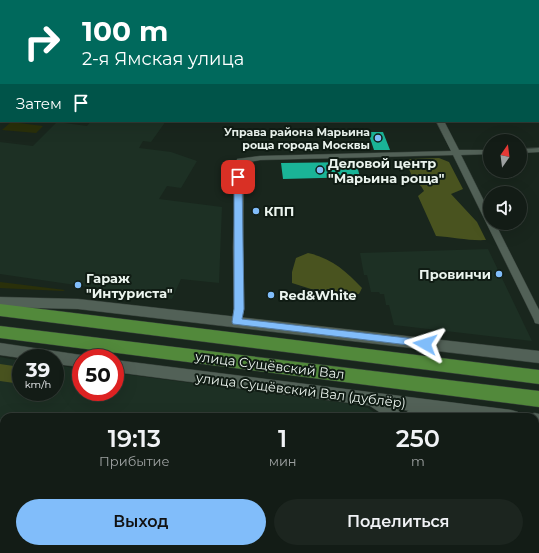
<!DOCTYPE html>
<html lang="ru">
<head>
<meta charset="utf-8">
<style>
	body { margin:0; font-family:Montserrat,sans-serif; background:#1c251f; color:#f1f3f6; height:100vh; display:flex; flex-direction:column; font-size:15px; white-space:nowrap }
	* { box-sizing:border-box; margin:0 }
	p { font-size:13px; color:#9da1a1 }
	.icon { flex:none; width:22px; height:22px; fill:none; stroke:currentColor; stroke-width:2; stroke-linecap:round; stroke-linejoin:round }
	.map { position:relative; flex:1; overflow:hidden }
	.side { position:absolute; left:0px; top:413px; width:539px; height:140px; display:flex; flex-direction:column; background:#131c16; border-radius:12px 12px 0 0; box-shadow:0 4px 16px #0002,0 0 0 1px #323a35 }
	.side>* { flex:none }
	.hud { position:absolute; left:0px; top:0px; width:539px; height:122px; box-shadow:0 4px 16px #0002,0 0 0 1px #323a35; background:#00695c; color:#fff; overflow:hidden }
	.needle { width:26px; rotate:14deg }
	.tools { position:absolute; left:483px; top:134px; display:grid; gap:8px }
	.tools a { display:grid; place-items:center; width:44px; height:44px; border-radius:50%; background:#131c16; box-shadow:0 4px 16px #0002,0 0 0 1px #323a35; font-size:20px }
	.speed { position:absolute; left:12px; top:349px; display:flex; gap:8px; font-size:20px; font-weight:700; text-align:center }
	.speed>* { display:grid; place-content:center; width:52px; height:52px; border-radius:50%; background:#131c16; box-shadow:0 4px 16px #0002,0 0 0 1px #323a35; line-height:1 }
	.speed small { font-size:10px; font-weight:400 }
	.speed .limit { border:6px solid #d22; background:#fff; color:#111 }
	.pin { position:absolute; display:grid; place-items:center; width:34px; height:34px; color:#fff; margin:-17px; border-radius:8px; box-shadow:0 2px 6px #0006 }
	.me { position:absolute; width:44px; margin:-22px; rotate:276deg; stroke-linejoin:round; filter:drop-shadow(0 0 3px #0008) }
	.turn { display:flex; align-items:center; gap:14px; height:84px; padding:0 16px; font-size:18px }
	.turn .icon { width:52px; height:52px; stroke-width:2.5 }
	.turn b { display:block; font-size:28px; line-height:34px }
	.then { display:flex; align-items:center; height:38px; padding:0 16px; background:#0003; gap:8px; font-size:15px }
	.eta { display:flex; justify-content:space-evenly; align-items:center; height:68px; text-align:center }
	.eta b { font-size:24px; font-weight:600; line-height:28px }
	.button { display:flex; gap:8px; margin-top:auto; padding:8px 16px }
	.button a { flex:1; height:46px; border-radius:24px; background:#81bdfa; color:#111; font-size:16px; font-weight:600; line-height:46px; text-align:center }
	.button a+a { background:#1c251f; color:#f1f3f6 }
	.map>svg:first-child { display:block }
	.built { fill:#1d3024 }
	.green { fill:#2a300a }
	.forest { fill:#49531f }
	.building { fill:#1ab497 }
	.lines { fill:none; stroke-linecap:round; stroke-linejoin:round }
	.minor-casing { stroke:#37413b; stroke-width:1 }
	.tertiary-casing { stroke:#37413b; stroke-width:1 }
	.secondary-casing { stroke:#37413b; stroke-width:1 }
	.primary-casing { stroke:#37413b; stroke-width:1 }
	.minor { fill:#526157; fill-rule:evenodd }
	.tertiary { fill:#526157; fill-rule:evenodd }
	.secondary { fill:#526157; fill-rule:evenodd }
	.primary { fill:#52893b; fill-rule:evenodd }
	.route { fill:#81bdfa; stroke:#547ba2 }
	.poi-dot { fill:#81bdfa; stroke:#101c14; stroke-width:1.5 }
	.labels { text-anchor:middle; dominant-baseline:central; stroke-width:4; stroke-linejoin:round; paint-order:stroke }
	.far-poi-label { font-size:11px; font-weight:bold; fill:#ebf4ee; stroke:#101c14; text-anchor:end }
	.poi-label { font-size:13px; font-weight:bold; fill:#ebf4ee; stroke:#101c14; text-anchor:start }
	.street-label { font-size:13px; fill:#ebf4ee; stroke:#101c14 }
</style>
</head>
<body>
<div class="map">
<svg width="539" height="553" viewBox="0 0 539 553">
	<rect width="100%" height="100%" fill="#19261d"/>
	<path class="built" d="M91,121H166L151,142L143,141L139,148L171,152L197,161L181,188L167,186L159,199L222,207L219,283L181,279L172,299L0,274V142L33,146L57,122L87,126Z
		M488,249L532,341L394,325L389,305H386L384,294H380L379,292H371L367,275H364L360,253Z
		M0,357L21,361V392H55V365L81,369V392H115V373L352,404L368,408L381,417H4V549H381L380,553H0Z
		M535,428L539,429V553H412V549H535Z"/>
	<path class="green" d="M11,122L43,126L36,133L2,130Z
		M0,282L65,290L63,291L0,288Z"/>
	<path class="forest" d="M439,158L449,162L463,189L451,194L477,222L486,240C469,241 453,237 436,236L418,196L424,191L421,186L414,181L406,162L410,159Z
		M308,253C331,258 346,271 362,288L359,294L311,289L292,283V272L296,258Z
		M0,364L21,367V384L0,381Z"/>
	<path class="building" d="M368,132H383L390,150H374Z
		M356,162L360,177L283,179L281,163Z"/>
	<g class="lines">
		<defs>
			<path id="minor" d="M76,0H82L75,1Z
				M178,0H184L177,1Z
				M252,0H272L273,1H253Z
				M278,0H284L277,1Z
				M384,0H390V1H384Z
				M0,66H1V70H0Z
				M436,121H444L459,150H490V154L461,155L490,213V223H495L539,310V324L535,323L534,320L453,155L260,160L244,163L243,247L244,309L241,325H233L232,322L234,309L233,247L237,159L260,156L451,151Z
				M539,148V152L520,153V149Z"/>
			<path id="tertiary" d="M0,41H1V45H0Z
				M538,80L539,81V87L538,86Z
				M373,394L391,403L404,416C409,405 429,400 441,404L443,408L441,412L423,417H387L367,404L365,400L367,396Z
				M386,549H404V553H386Z"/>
			<path id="secondary" d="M0,297L78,299L539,351V363L78,309L0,307Z
				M0,343L81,355L88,358H81V367L55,364V358H21L0,355Z
				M115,360L511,410L518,412L520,417H457L115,372Z
				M535,413L539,414V428L535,427V417H527L528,415Z"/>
			<path id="primary" d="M0,304L539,370V384L0,316Z
				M0,326L539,391V407L0,338Z"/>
		</defs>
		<use href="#minor" class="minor-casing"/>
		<use href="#tertiary" class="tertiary-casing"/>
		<use href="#secondary" class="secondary-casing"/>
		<use href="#primary" class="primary-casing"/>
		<use href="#minor" class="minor"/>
		<use href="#tertiary" class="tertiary"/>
		<use href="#secondary" class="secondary"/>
		<use href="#primary" class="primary"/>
	</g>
	<path class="route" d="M238,174L242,177L244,309L242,319L425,340L430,344L429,346L425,347L233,324L232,322L234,309V177Z"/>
	<g class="poi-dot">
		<circle cx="378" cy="138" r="4"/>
		<circle cx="320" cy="170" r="4"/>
		<circle cx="256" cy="211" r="4"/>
		<circle cx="499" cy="274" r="4"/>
		<circle cx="78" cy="285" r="4"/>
		<circle cx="271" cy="295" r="4"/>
	</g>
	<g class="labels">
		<g class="far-poi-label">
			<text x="370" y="132">Управа района Марьина<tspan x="370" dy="13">роща города Москвы</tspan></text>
		</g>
		<g class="poi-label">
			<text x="328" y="163">Деловой центр<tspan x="328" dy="15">"Марьина роща"</tspan></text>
			<text x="264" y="211">КПП</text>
			<text x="491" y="274" text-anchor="end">Провинчи</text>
			<text x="86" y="278">Гараж<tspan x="86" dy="15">"Интуриста"</tspan></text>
			<text x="279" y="295">Red&amp;White</text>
		</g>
		<g class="street-label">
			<text transform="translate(270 365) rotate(7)">улица Сущёвский Вал</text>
			<text transform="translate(301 390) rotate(7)">улица Сущёвский Вал (дублёр)</text>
		</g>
	</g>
</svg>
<div class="tools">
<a><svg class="needle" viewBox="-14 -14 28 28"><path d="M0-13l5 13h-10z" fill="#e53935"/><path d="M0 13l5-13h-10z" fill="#9da1a1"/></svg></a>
<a><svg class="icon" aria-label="sound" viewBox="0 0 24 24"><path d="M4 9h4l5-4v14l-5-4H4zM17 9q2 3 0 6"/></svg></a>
</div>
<div class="speed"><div>39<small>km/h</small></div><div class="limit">50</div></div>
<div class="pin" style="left:238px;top:177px;background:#d93025"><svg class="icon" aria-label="arrive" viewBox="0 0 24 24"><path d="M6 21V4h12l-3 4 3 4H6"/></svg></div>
<svg class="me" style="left:425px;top:344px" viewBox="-20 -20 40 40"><path d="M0-17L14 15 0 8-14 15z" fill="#81bdfa" stroke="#fff" stroke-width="4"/></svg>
<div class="hud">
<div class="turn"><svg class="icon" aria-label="right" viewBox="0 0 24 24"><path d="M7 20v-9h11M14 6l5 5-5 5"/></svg><div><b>100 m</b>2-я Ямская улица</div></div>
<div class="then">Затем<svg class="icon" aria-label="arrive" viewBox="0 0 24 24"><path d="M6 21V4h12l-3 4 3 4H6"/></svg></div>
</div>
<section class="side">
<div class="eta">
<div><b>19:13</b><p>Прибытие</p></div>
<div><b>1</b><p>мин</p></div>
<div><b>250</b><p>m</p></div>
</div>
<div class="button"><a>Выход</a><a>Поделиться</a></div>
</section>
</div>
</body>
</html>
